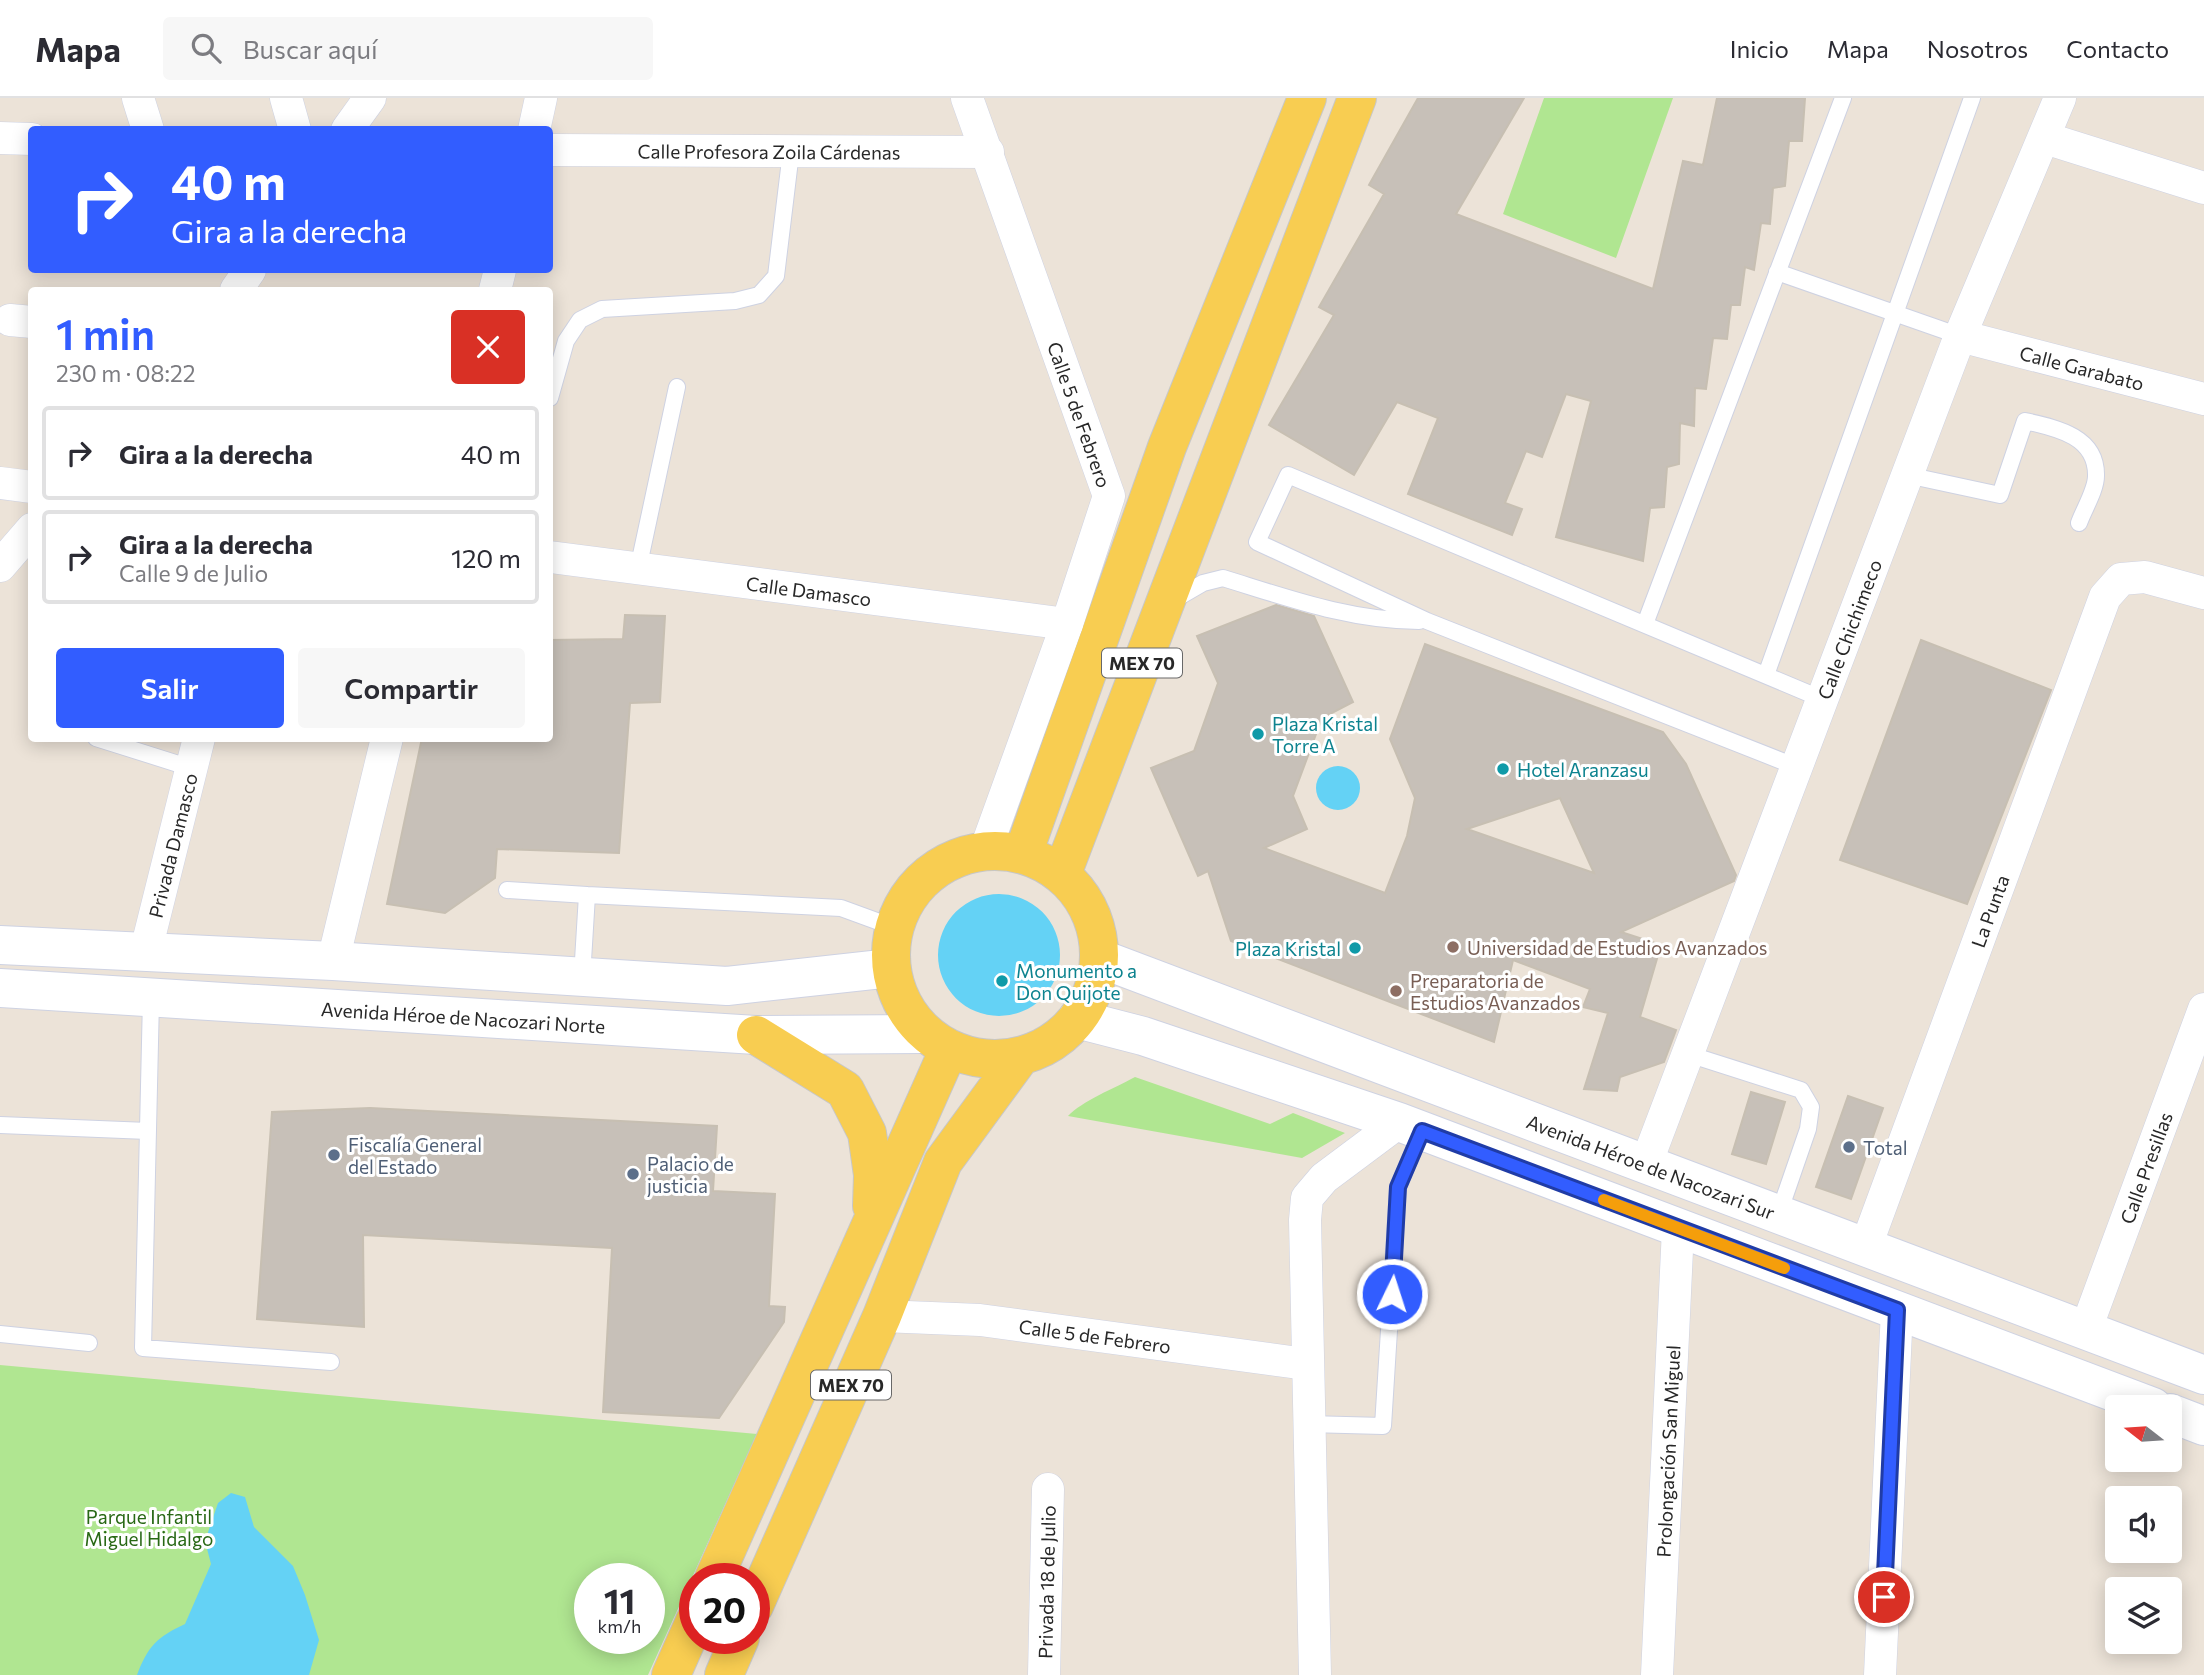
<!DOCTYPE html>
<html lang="es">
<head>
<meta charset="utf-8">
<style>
	body { margin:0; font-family:Commissioner,sans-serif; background:#f7f7f7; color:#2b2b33; height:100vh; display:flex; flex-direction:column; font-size:26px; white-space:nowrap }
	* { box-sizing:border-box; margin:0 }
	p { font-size:23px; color:#7c7c81 }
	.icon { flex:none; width:38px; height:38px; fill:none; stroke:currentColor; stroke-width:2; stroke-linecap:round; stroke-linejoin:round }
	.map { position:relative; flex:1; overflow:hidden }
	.details { position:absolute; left:28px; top:189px; width:525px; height:455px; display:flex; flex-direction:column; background:#fff; border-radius:7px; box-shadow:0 4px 18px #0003 }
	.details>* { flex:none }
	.banner { position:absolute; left:28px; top:28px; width:525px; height:147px; border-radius:7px; box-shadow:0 4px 18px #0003; background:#325dff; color:#fff; overflow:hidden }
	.needle { width:46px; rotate:287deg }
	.buttons { position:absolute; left:2105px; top:1297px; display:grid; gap:14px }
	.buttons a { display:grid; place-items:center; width:77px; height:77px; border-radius:7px; background:#fff; box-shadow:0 4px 18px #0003; font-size:35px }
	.speed { position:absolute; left:574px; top:1465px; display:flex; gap:14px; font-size:35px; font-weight:700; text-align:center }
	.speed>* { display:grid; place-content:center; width:91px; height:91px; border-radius:50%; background:#fff; box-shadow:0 4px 18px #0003; line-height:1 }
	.speed small { font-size:18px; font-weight:400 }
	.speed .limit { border:10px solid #d22; background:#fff; color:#111 }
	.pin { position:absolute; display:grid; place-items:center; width:60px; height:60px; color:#fff; margin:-30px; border:4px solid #fff; border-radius:50%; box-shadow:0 2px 7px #0007 }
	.me { position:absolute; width:77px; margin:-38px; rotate:4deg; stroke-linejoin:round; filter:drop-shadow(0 0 5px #0008) }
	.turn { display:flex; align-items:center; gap:24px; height:147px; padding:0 28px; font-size:32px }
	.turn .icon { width:91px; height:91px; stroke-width:2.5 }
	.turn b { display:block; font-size:49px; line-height:60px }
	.round { display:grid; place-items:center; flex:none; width:74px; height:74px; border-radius:7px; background:#f7f7f7 }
	.headline { display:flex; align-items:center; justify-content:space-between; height:119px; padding:0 28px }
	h1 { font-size:42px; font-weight:600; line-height:52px; color:#325dff }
	.button { display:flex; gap:14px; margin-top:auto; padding:14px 28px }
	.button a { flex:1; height:80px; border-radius:7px; background:#325dff; color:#fff; font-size:28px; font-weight:600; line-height:80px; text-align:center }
	.button a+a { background:#f7f7f7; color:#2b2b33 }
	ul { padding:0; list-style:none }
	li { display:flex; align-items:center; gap:21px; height:94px; margin:0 14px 10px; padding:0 14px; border:4px solid #e1e1e2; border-radius:7px }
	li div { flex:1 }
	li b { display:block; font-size:26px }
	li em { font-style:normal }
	header { display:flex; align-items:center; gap:42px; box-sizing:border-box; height:98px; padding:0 35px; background:#fff; border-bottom:2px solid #e1e1e2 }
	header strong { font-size:33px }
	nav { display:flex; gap:38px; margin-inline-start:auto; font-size:24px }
	.search { width:490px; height:63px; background:#f7f7f7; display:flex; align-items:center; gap:18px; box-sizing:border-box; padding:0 24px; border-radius:7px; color:#7c7c81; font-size:26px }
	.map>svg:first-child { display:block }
	.green { fill:#b0e691; fill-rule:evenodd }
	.water { fill:#64d2f5 }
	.building { fill:#c7c0b8; stroke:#c7bfb2; stroke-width:2; fill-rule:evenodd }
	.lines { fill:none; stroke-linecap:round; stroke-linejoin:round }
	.lane-casing { stroke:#ced2e2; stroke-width:18 }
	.street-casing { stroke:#ced2e2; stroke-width:33 }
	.secondary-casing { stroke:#ced2e2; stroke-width:40 }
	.primary-casing { stroke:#c7c7c7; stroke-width:40 }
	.lane { stroke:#fff; stroke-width:16 }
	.street { stroke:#fff; stroke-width:32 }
	.secondary { stroke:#fff; stroke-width:38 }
	.primary { stroke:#f8cd51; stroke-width:38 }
	.route-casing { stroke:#203ca6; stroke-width:18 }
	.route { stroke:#325dff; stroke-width:12 }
	.slow { stroke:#f59e0b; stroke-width:12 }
	.culture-dot { fill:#0f9aa8; stroke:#fff; stroke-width:2.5 }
	.education-dot { fill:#8d6e63; stroke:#fff; stroke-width:2.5 }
	.service-dot { fill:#5c6f8a; stroke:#fff; stroke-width:2.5 }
	.labels { text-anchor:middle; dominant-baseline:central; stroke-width:6; stroke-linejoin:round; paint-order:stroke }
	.shield { fill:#fff; stroke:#686868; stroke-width:2 }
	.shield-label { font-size:18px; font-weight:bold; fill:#282828 }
	.street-label { font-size:19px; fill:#282828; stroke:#fff }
	.culture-label { font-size:19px; fill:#0d838f; stroke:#fff; text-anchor:start }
	.education-label { font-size:19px; fill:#785e54; stroke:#fff; text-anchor:start }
	.service-label { font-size:19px; fill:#4e5e75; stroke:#fff; text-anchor:start }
	.park-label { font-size:19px; fill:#286815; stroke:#fff }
</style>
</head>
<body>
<header>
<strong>Mapa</strong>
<div class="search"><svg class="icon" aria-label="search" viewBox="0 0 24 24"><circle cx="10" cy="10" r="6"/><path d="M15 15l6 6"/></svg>Buscar aquí</div>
<nav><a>Inicio</a><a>Mapa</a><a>Nosotros</a><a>Contacto</a></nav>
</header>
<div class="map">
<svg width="2204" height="1577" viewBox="0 0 2204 1577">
	<rect width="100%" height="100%" fill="#ece3d8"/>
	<path class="green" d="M1544,0H1673L1616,160L1503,116Z
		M1135,979L1270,1026L1293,1015L1345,1035L1302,1060L1068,1018C1082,1003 1115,990 1135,979Z
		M0,1267L757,1336L648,1577H0ZM590,1480H649V1540H590Z"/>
	<path class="water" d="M1316 690a22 22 0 1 1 44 0a22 22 0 1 1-44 0Z
		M938 857a61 61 0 1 1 122 0a61 61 0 1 1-122 0Z
		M231,1395L245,1399L254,1429L293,1468L305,1497L319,1542L309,1577H137C148,1548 157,1539 185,1526L211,1466L205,1443L218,1405Z"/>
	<path class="building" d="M1418,0H1524L1456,116L1653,191L1683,63L1703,67L1717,0H1805L1802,43H1789L1785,88L1773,90L1770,126L1761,125L1754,172L1745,169L1740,207H1731L1727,241L1713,240L1706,291L1695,290L1694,328L1680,325L1679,366L1667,369L1664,409L1650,410L1643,463L1556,439L1591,303L1566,296L1542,359L1526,353L1505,405L1522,411L1512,437L1408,396L1438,320L1397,304L1354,377L1269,327L1334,217L1319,209L1384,96L1369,87Z
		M1276,507L1314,518L1353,604L1322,620L1293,698L1307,731L1264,750L1385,795L1407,738L1415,700L1390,641L1425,546L1663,634L1686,666L1736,777L1734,783L1621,834L1661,847L1640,919L1676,932L1664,964L1620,979L1617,993L1584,991L1608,915L1583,909L1590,891L1513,862L1494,944L1231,843L1208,773L1198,778L1151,670L1194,653L1218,585L1197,538ZM1560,700L1594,775L1467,731Z
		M625,517L665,518L660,604L630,605L619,755L497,751L495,780L445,815L387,806L422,640H550V542L623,541Z
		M1921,542L2051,592L1967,806L1840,762Z
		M1751,994L1785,1004L1766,1066L1732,1056Z
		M1848,998L1883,1010L1851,1101L1816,1089Z
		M370,1010L717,1028L713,1093L775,1096L769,1208L785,1209L784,1224L719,1320L603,1314L612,1150L363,1137L364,1229L257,1221L272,1014Z"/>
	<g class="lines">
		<defs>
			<path id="lane" d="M1777,174L1960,238
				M550,300L566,243L580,222L602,211L735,203L759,197L776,178L791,54
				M1907,377L2000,397L2025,323C2056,330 2097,338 2096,378C2096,392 2084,411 2079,425
				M638,471L677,289
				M1172,503L1203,485L1223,480C1288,500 1351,523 1419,523
				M1645,526L1843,0
				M1766,577L1972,0
				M96,640L191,670
				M1797,669L1427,523L1257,444L1288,377L1822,601
				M507,792L587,797L582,879
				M587,797L841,810L893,829
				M151,901L143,1250L331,1264
				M1688,956L1801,992L1811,1009L1808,1031L1779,1115
				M0,1027L148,1033
				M0,1236L89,1245
				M1308,1326L1383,1328L1398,1089L1422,1033"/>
			<g id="street">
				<path d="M138,0L148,32"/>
				<path d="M286,0L295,32"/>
				<path id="s1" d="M967,0L1109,398L1067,526L985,753"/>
				<path d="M347,32L370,0"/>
				<path d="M534,32L541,0"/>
				<path d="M0,40L32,41"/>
				<path d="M2045,40L2204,90"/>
				<path id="s2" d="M550,52L988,54"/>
				<path d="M236,192L250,172"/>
				<path d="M495,192L500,172"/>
				<path d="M10,222L32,224"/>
				<path id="s3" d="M1960,238L2204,301"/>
				<path d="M0,385L32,389"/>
				<path id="s4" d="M550,459L1067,526"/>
				<path d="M0,468L32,431"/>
				<path id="s5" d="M146,852L199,640"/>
				<path d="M333,863L387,640"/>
				<path id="s6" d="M1646,1066L1960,238L2060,0"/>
				<path id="s7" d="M1866,1148L2105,499L2121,481L2145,479L2204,495"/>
				<path id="s8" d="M882,1218L980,1222L1306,1266"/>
				<path id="s9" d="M2086,1231L2204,911"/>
				<path id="s10" d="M1044,1577L1048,1391"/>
				<path d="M1315,1577L1305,1122L1307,1100L1324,1080L1399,1024"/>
				<path id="s11" d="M1657,1577L1678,1131"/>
				<path d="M1880,1577L1897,1212"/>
			</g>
			<g id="secondary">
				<path d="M0,847L333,863L727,888L891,870"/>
				<path id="s12" d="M1099,860L2204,1277"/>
				<path id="s13" d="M0,890L756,937L925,936"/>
				<path d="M1077,921L1143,938L1399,1024L2153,1309"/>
				<path d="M2170,1315L2204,1328"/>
			</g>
			<path id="primary" d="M891 857a104 104 0 1 1 208 0a104 104 0 1 1-208 0Z
				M1023,756L1167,349L1307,0
				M1062,776L1357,0
				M756,937L845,992L867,1035L873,1077L872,1108
				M714,1480L949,951
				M754,1508L882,1218L943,1064L1020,959
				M671,1577L695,1523
				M724,1577L740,1540"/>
		</defs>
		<use href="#lane" class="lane-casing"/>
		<use href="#street" class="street-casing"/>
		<use href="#secondary" class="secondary-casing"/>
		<use href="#primary" class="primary-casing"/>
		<use href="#lane" class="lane"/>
		<use href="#street" class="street"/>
		<use href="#secondary" class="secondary"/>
		<use href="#primary" class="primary"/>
	</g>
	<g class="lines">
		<defs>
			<path id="route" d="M1392,1196L1398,1089L1422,1033L1897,1212L1884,1499"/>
		</defs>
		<use href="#route" class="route-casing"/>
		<use href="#route" class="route"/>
		<path class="slow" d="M1604,1102L1784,1170"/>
	</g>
	<g class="culture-dot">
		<circle cx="1258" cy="636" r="7"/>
		<circle cx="1503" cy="671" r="7"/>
		<circle cx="1355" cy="850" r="7"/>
		<circle cx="1002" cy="883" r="7"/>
	</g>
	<g class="education-dot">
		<circle cx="1453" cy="849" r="7"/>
		<circle cx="1396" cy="893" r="7"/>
	</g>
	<g class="service-dot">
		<circle cx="1849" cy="1049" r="7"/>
		<circle cx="334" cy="1057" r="7"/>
		<circle cx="633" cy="1076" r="7"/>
	</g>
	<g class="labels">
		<g class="shield">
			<rect x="1102" y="550.5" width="80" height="29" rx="5"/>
			<rect x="811" y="1272.5" width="80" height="29" rx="5"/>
		</g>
		<g class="shield-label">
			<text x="1142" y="565">MEX 70</text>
			<text x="851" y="1287">MEX 70</text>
		</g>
		<g class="street-label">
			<text stroke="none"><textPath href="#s2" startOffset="219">Calle Profesora Zoila Cárdenas</textPath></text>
			<text stroke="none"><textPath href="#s3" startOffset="126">Calle Garabato</textPath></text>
			<text stroke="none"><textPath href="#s1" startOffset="336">Calle 5 de Febrero</textPath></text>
			<text stroke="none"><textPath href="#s4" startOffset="261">Calle Damasco</textPath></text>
			<text stroke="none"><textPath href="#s6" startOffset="572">Calle Chichimeco</textPath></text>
			<text stroke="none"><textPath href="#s5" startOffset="108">Privada Damasco</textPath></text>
			<text stroke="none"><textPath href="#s7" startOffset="357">La Punta</textPath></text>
			<text stroke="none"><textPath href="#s13" startOffset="464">Avenida Héroe de Nacozari Norte</textPath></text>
			<text stroke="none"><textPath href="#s12" startOffset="590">Avenida Héroe de Nacozari Sur</textPath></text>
			<text stroke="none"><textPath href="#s9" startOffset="172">Calle Presillas</textPath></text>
			<text stroke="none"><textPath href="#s8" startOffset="214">Calle 5 de Febrero</textPath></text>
			<text stroke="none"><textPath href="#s11" startOffset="224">Prolongación San Miguel</textPath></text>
			<text stroke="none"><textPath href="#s10" startOffset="93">Privada 18 de Julio</textPath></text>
		</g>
		<g class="culture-label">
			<text x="1272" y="625">Plaza Kristal<tspan x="1272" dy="22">Torre A</tspan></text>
			<text x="1517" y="671">Hotel Aranzasu</text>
			<text x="1341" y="850" text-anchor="end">Plaza Kristal</text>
			<text x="1016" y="872">Monumento a<tspan x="1016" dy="22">Don Quijote</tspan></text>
		</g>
		<g class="education-label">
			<text x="1467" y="849">Universidad de Estudios Avanzados</text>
			<text x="1410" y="882">Preparatoria de<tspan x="1410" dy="22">Estudios Avanzados</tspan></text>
		</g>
		<g class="service-label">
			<text x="348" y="1046">Fiscalía General<tspan x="348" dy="22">del Estado</tspan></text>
			<text x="1863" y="1049">Total</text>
			<text x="647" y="1065">Palacio de<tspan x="647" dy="22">justicia</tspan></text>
		</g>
		<g class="park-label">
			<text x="149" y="1418">Parque Infantil<tspan x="149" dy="22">Miguel Hidalgo</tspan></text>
		</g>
	</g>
</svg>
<div class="buttons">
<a><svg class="needle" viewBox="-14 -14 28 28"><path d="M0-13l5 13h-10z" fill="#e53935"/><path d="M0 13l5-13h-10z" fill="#7c7c81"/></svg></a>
<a><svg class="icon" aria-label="sound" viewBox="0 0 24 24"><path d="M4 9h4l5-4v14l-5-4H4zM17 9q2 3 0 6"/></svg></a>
<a><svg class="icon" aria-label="layers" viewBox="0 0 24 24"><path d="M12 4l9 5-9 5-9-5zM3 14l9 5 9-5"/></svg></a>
</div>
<div class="speed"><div>11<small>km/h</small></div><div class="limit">20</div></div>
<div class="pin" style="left:1884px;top:1499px;background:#d93025"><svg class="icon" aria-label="arrive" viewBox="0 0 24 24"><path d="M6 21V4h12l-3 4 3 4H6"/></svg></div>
<svg class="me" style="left:1392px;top:1196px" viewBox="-20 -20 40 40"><circle r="17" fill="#325dff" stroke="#fff" stroke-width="3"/><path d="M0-11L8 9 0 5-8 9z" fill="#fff"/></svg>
<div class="banner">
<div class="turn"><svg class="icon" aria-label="right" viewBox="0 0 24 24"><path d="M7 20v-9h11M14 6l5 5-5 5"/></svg><div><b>40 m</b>Gira a la derecha</div></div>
</div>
<section class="details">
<div class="headline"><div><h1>1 min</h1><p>230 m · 08:22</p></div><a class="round" style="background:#d93025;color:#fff"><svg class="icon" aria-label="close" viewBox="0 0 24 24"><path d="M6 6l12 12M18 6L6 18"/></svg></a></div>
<ul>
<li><svg class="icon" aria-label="right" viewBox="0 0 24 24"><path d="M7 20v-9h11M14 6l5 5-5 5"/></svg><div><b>Gira a la derecha</b></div><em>40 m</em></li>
<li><svg class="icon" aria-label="right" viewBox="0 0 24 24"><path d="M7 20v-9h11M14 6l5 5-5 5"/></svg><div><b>Gira a la derecha</b><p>Calle 9 de Julio</p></div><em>120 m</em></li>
</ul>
<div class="button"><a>Salir</a><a>Compartir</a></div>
</section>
</div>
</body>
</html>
